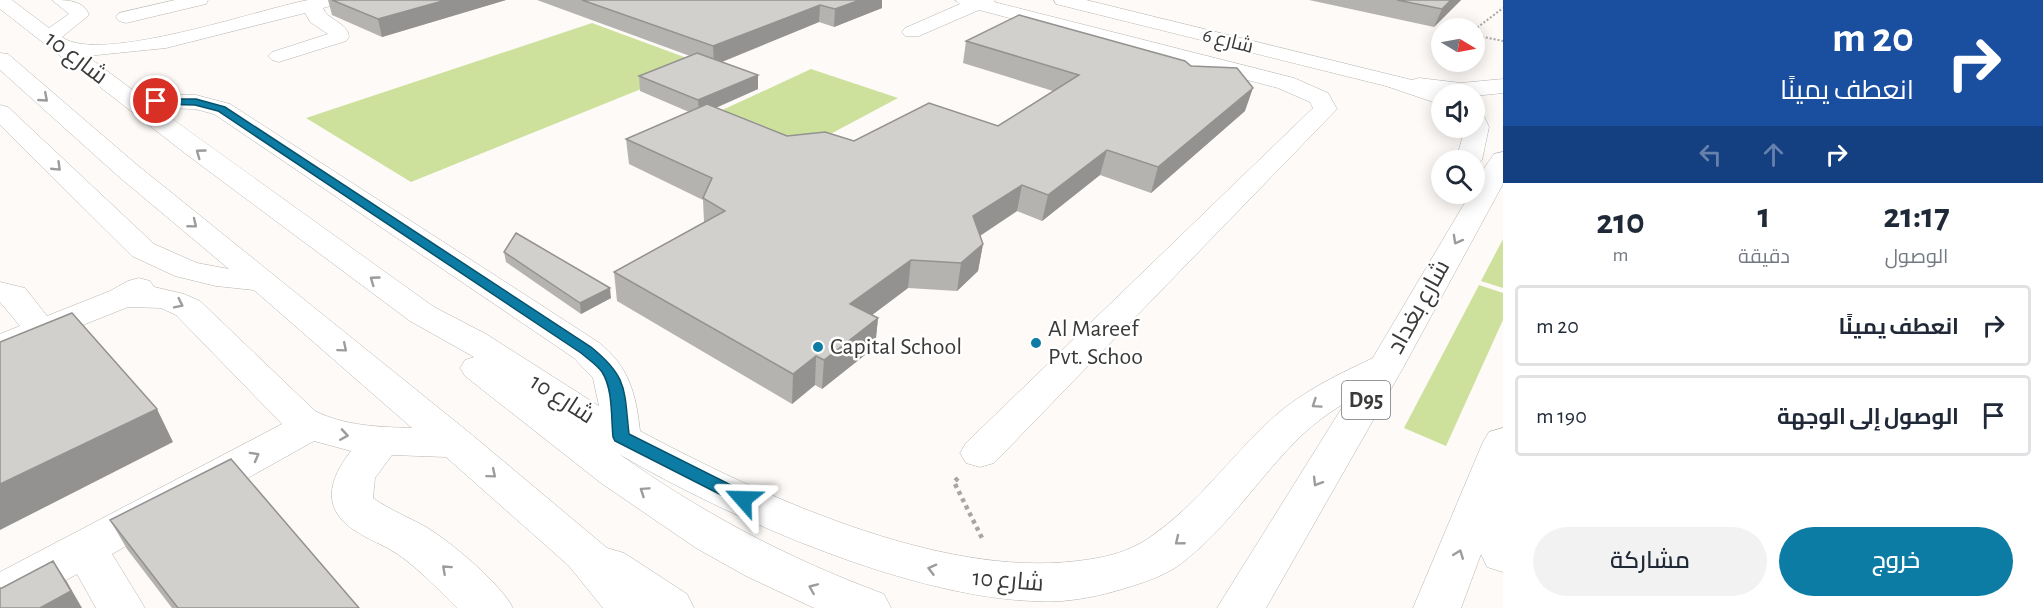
<!DOCTYPE html>
<html lang="ar">
<head>
<meta charset="utf-8">
<style>
	body { margin:0; font-family:"Alegreya Sans",Cairo,sans-serif; background:#f2f2f3; color:#1f2937; direction:rtl; height:100vh; display:flex; flex-direction:column; font-size:22px; white-space:nowrap }
	* { box-sizing:border-box; margin:0 }
	p { font-size:20px; color:#747a83 }
	.icon { flex:none; width:33px; height:33px; fill:none; stroke:currentColor; stroke-width:2; stroke-linecap:round; stroke-linejoin:round }
	.map { position:relative; flex:1; overflow:hidden; direction:ltr }
	.panel { display:flex; flex-direction:column; background:#fff; width:540px }
	.panel>* { flex:none }
	.guide { background:#1a4fa0; color:#fff; overflow:hidden }
	.needle { width:39px; rotate:100deg }
	.tools { position:absolute; left:1431px; top:18px; display:grid; gap:12px }
	.tools a { display:grid; place-items:center; width:54px; height:54px; border-radius:50%; background:#fff; box-shadow:0 3px 15px #0003; font-size:30px }
	.pin { position:absolute; display:grid; place-items:center; width:51px; height:51px; color:#fff; margin:-26px; border:3px solid #fff; border-radius:50%; box-shadow:0 2px 6px #0007 }
	.me { position:absolute; width:66px; margin:-33px; rotate:295deg; stroke-linejoin:round; filter:drop-shadow(0 0 4px #0008) }
	.turn { display:flex; align-items:center; gap:21px; height:126px; padding:0 30px; font-size:27px }
	.turn .icon { width:78px; height:78px; stroke-width:2.5 }
	.turn b { display:block; font-size:42px; line-height:51px }
	.lanes { display:flex; align-items:center; height:57px; padding:0 30px; background:#0003; justify-content:center; gap:30px; direction:ltr }
	.lanes .off { opacity:.35 }
	.eta { display:flex; justify-content:space-evenly; align-items:center; height:102px; text-align:center }
	.eta b { font-size:36px; font-weight:600; line-height:42px }
	.action { display:flex; gap:12px; margin-top:auto; padding:12px 30px }
	.action a { flex:1; height:69px; border-radius:36px; background:#0d7ca5; color:#fff; font-size:24px; font-weight:600; line-height:69px; text-align:center }
	.action a+a { background:#f2f2f3; color:#1f2937 }
	ul { padding:0; list-style:none }
	li { display:flex; align-items:center; gap:18px; height:81px; margin:0 12px 9px; padding:0 18px; border:3px solid #e0e1e3; border-radius:6px }
	li div { flex:1 }
	li b { display:block; font-size:22px }
	li em { font-style:normal }
	main { display:flex; flex:1; min-height:0 }
	.map>svg:first-child { display:block }
	.green { fill:#cde19d }
	.lines { fill:none; stroke-linecap:round; stroke-linejoin:round }
	.minor-casing { stroke:#b7b5b1; stroke-width:1 }
	.major-casing { stroke:#b7b5b1; stroke-width:1 }
	.path-far1 { stroke:#a7a6a3; stroke-width:2; stroke-dasharray:2 2; stroke-linecap:butt }
	.path { stroke:#a7a6a3; stroke-width:4.5; stroke-dasharray:4 4; stroke-linecap:butt }
	.minor { fill:#fff; fill-rule:evenodd }
	.major { fill:#fff; fill-rule:evenodd }
	.wall { fill:#b5b3b0 }
	.shaded-wall { fill:#939290 }
	.building { fill:#d2d0cd; stroke:#939290; stroke-width:1.5 }
	.oneway { stroke:#9c9c9c }
	.route { fill:#0d7ca5; stroke:#08516b; stroke-width:1.5 }
	.poi-dot { fill:#0d7ca5; stroke:#fff; stroke-width:2 }
	.labels { text-anchor:middle; dominant-baseline:central; stroke-width:5; stroke-linejoin:round; paint-order:stroke }
	.far-street-label { font-size:20px; fill:#3a3a38; stroke:#fff }
	.shield { fill:#fff; stroke:#757574; stroke-width:1.5 }
	.shield-label { font-size:22px; font-weight:bold; fill:#3a3a38 }
	.street-label { font-size:24px; fill:#3a3a38; stroke:#fff }
	.poi-label { font-size:24px; fill:#3a3a38; stroke:#fff; text-anchor:start }
</style>
</head>
<body>
<main>
<section class="panel">
<div class="guide">
<div class="turn"><svg class="icon" aria-label="right" viewBox="0 0 24 24"><path d="M7 20v-9h11M14 6l5 5-5 5"/></svg><div><b>20 m</b>انعطف يمينًا</div></div>
<div class="lanes"><svg class="icon off" aria-label="left" viewBox="0 0 24 24"><path d="M17 20v-9H6M10 6l-5 5 5 5"/></svg><svg class="icon off" aria-label="ahead" viewBox="0 0 24 24"><path d="M12 20V5M6 11l6-6 6 6"/></svg><svg class="icon" aria-label="right" viewBox="0 0 24 24"><path d="M7 20v-9h11M14 6l5 5-5 5"/></svg></div>
</div>
<div class="eta">
<div><b>21:17</b><p>الوصول</p></div>
<div><b>1</b><p>دقيقة</p></div>
<div><b>210</b><p>m</p></div>
</div>
<ul>
<li><svg class="icon" aria-label="right" viewBox="0 0 24 24"><path d="M7 20v-9h11M14 6l5 5-5 5"/></svg><div><b>انعطف يمينًا</b></div><em>20 m</em></li>
<li><svg class="icon" aria-label="arrive" viewBox="0 0 24 24"><path d="M6 21V4h12l-3 4 3 4H6"/></svg><div><b>الوصول إلى الوجهة</b></div><em>190 m</em></li>
</ul>
<div class="action"><a>خروج</a><a>مشاركة</a></div>
</section>
<div class="map">
<svg width="1503" height="608" viewBox="0 0 1503 608">
	<rect width="100%" height="100%" fill="#fdfaf7"/>
	<path class="green" d="M592,23L703,64L411,182L306,118Z
		M811,69L898,98L806,147L718,112Z
		M1503,239V288L1481,281Z
		M1479,285L1503,293V320L1446,446L1404,428Z"/>
	<g class="lines">
		<defs>
			<path id="minor" d="M0,0H12L49,28L69,14L52,0C66,0 84,0 89,15L62,37C99,65 260,9 308,0C318,0 330,0 340,0L338,4L323,8C328,21 348,22 349,37L346,41L279,62L272,60L268,56L272,52L328,34L310,22L305,13L166,48L87,56L138,94L196,95L230,104L598,342C629,366 636,394 640,431C760,495 938,578 1077,561C1103,558 1127,553 1149,538C1199,504 1232,454 1276,415C1305,390 1339,374 1373,358L1386,354L1399,358L1404,366L1399,374C1365,391 1331,408 1303,434C1260,475 1229,527 1182,563C1166,575 1148,581 1129,587C1107,594 1085,599 1062,601C930,608 732,520 619,454C702,513 789,559 884,594L891,608H814L746,576L696,548L601,483L465,376L460,368L465,360L474,357L410,321L186,154L0,9ZM157,108L195,109L214,114L574,358L593,378L599,406L486,334L434,307Z
				M175,0H208L206,4L126,23L119,21L116,17L119,13Z
				M955,0H995L994,2L1294,78L1328,93L1337,109L994,463L980,467L966,463L960,453L966,443L1313,108L1310,102L1278,88L979,10L919,36H905L902,32L905,28L960,4Z
				M1054,0H1086L1412,80L1419,78L1461,83L1503,79V93L1474,96L1442,94V105L1386,86L1056,4Z
				M0,53L8,54L136,164L471,434L607,548L624,553L687,594L694,608H603L569,566L446,457L392,455L375,478L373,498C390,510 408,517 426,527C451,542 500,583 513,608H457C439,590 420,570 399,555C385,545 368,540 354,530C320,507 330,478 351,451L314,441L112,554L145,608H96L77,574L17,608H0V572L282,424L176,315L161,308L128,307L0,358V334L20,326L0,302V282L25,288L47,316L110,291L128,281L139,278L150,281L154,287L184,294L200,301L315,411C345,426 379,427 412,428L254,290L216,286L175,276L132,256L0,125V105L8,107L154,244L197,263L229,269L118,176L0,70Z
				M1474,112L1483,114L1489,127L1482,160L1474,166V160H1456L1465,128H1474Z
				M1498,448L1503,450V572L1487,567L1481,554L1477,509L1478,463L1484,453Z"/>
			<path id="major" d="M1503,152V184L1404,366L1266,608H1217L1368,366L1470,194H1474C1474,180 1486,166 1494,154Z
				M1503,428V495L1461,608H1413L1483,442L1489,432Z"/>
		</defs>
		<use href="#minor" class="minor-casing"/>
		<use href="#major" class="major-casing"/>
		<path class="path-far1" d="M1474,30L1503,8
			M1474,35L1503,41"/>
		<path class="path" d="M958,478L954,482L983,540"/>
		<use href="#minor" class="minor"/>
		<use href="#major" class="major"/>
	</g>
	<path class="wall" d="M328,0H506L382,37L332,15Z
		M537,0H882V8L834,27L819,22L722,62L758,89L716,108L787,136L854,141L998,126L1053,91L963,63L966,41L1191,66L1245,111L1151,193L1100,175L1042,221L1017,211L980,236L983,244L978,271L957,291L908,288L872,315L878,318L875,347L822,389L815,385L792,404L617,301L614,272L704,222L703,200L629,164L626,139L689,112L640,91L639,76L690,56Z
		M1309,0H1461L1434,27Z
		M504,252L611,298L581,314L506,262Z
		M110,520L359,608H172L127,549Z"/>
	<path class="shaded-wall" d="M446,0H506L382,37L378,19Z
		M860,0H882V8L834,27L835,9Z
		M1451,0H1461L1434,27L1442,9Z
		M820,5L819,22L714,65L713,46Z
		M758,75V89L699,115L698,100Z
		M1253,88L1245,111L1151,193L1158,167Z
		M1107,150L1100,175L1042,221L1048,195Z
		M1022,185L1017,211L969,243L973,216Z
		M983,244L978,271L957,291L961,263Z
		M911,260L908,288L848,333L850,304Z
		M610,288L611,298L581,314L580,303Z
		M878,318L875,347L822,389L824,360Z
		M816,356L815,385L792,404L793,374Z
		M157,409L173,442L0,530V484Z
		M53,561L67,582L82,608H40Z"/>
	<path class="building" d="M332,0H446L378,19Z
		M582,0H860L835,9L820,5L713,46Z
		M1397,0H1451L1442,9Z
		M1019,15L1185,61L1191,66L1237,68L1253,88L1158,167L1107,150L1048,195L1022,185L973,216L983,244L961,263L911,260L850,304L878,318L824,360L816,356L793,374L614,272L725,211L703,198L712,178L626,139L707,104L787,136L825,132L854,141L929,103L998,126L1079,75L966,41Z
		M697,53L758,75L698,100L639,76Z
		M516,233L610,288L580,303L504,252Z
		M72,313L157,409L0,484V342Z
		M231,459L359,608H178L110,520Z
		M53,561L71,591L40,608H0V588H2Z"/>
	<defs><path id="oneway-chevron" d="M-2-3.5L2.5 0L-2 3.5" fill="none" stroke-width="1.6" stroke-linecap="round" stroke-linejoin="round" transform="scale(1.5)"/></defs>
	<g class="oneway">
		<use href="#oneway-chevron" transform="translate(44 98) rotate(41)"/>
		<use href="#oneway-chevron" transform="translate(200 153) rotate(-144)"/>
		<use href="#oneway-chevron" transform="translate(57 167) rotate(44)"/>
		<use href="#oneway-chevron" transform="translate(193 224) rotate(39)"/>
		<use href="#oneway-chevron" transform="translate(1457 240) rotate(119)"/>
		<use href="#oneway-chevron" transform="translate(374 280) rotate(-144)"/>
		<use href="#oneway-chevron" transform="translate(179 304) rotate(26)"/>
		<use href="#oneway-chevron" transform="translate(343 348) rotate(40)"/>
		<use href="#oneway-chevron" transform="translate(1316 404) rotate(146)"/>
		<use href="#oneway-chevron" transform="translate(344 435) rotate(9)"/>
		<use href="#oneway-chevron" transform="translate(255 456) rotate(-29)"/>
		<use href="#oneway-chevron" transform="translate(492 474) rotate(40)"/>
		<use href="#oneway-chevron" transform="translate(1317 482) rotate(121)"/>
		<use href="#oneway-chevron" transform="translate(644 491) rotate(-146)"/>
		<use href="#oneway-chevron" transform="translate(1179 541) rotate(141)"/>
		<use href="#oneway-chevron" transform="translate(1459 554) rotate(-69)"/>
		<use href="#oneway-chevron" transform="translate(446 569) rotate(-138)"/>
		<use href="#oneway-chevron" transform="translate(932 569) rotate(-165)"/>
		<use href="#oneway-chevron" transform="translate(813 588) rotate(-157)"/>
	</g>
	<path class="route" d="M153,99H196L225,107L591,347C628,377 624,389 629,434L749,494L752,499L749,503L743,505L737,503L615,441L613,437C611,417 613,389 602,372C597,365 588,359 581,353L218,111L195,105L156,104L151,101Z"/>
	<g class="poi-dot">
		<circle cx="1036" cy="343" r="6"/>
		<circle cx="818" cy="347" r="6"/>
	</g>
	<g class="labels">
		<g class="far-street-label">
			<text transform="translate(1228 41) rotate(14)">شارع 6</text>
		</g>
		<rect class="shield" x="1342" y="381" width="48" height="38" rx="4.5"/>
		<g class="shield-label">
			<text x="1366" y="400">D95</text>
		</g>
		<g class="street-label">
			<text transform="translate(76 58) rotate(37)">شارع 10</text>
			<text transform="translate(1419 307) rotate(-61)">شارع بغداد</text>
			<text transform="translate(562 399) rotate(33)">شارع 10</text>
			<text transform="translate(1008 581) rotate(5)">شارع 10</text>
		</g>
		<g class="poi-label">
			<text x="1048" y="329">Al Mareef<tspan x="1048" dy="28">Pvt. Schoo</tspan></text>
			<text x="830" y="347">Capital School</text>
		</g>
	</g>
</svg>
<div class="tools">
<a><svg class="needle" viewBox="-14 -14 28 28"><path d="M0-13l5 13h-10z" fill="#e53935"/><path d="M0 13l5-13h-10z" fill="#747a83"/></svg></a>
<a><svg class="icon" aria-label="sound" viewBox="0 0 24 24"><path d="M4 9h4l5-4v14l-5-4H4zM17 9q2 3 0 6"/></svg></a>
<a><svg class="icon" aria-label="search" viewBox="0 0 24 24"><circle cx="10" cy="10" r="6"/><path d="M15 15l6 6"/></svg></a>
</div>
<div class="pin" style="left:156px;top:101px;background:#d93025"><svg class="icon" aria-label="arrive" viewBox="0 0 24 24"><path d="M6 21V4h12l-3 4 3 4H6"/></svg></div>
<svg class="me" style="left:743px;top:499px" viewBox="-20 -20 40 40"><path d="M0-17L14 15 0 8-14 15z" fill="#0d7ca5" stroke="#fff" stroke-width="4"/></svg>
</div>
</main>
</body>
</html>
